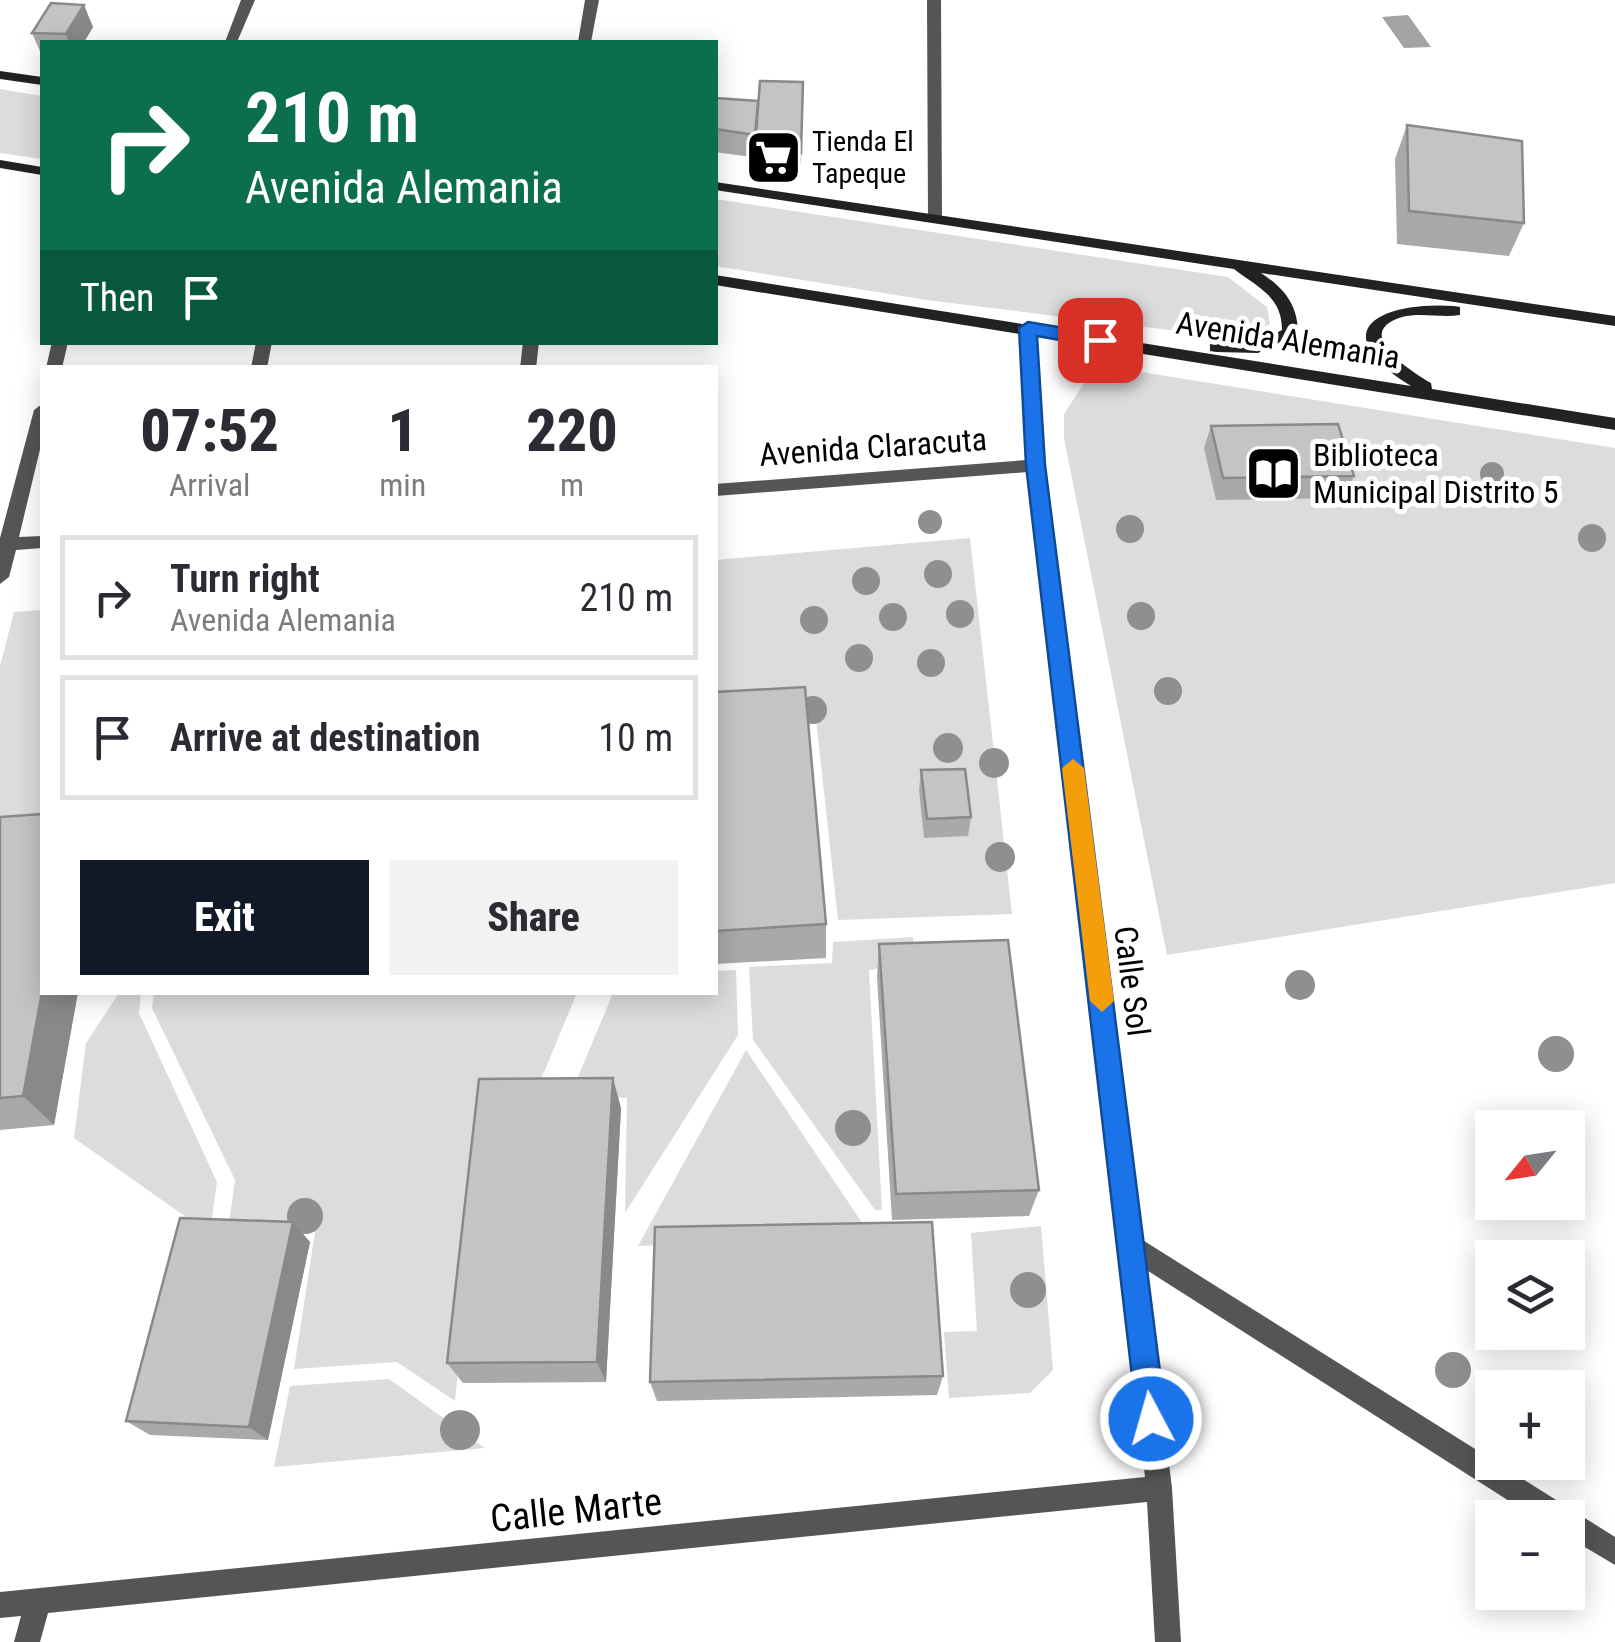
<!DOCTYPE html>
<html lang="en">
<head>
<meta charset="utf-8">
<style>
	body { margin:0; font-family:"Roboto Condensed",sans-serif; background:#f2f2f3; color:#2b2b33; height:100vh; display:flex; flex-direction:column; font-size:38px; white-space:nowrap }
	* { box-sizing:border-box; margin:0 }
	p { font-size:32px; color:#7c7c81 }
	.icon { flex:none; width:55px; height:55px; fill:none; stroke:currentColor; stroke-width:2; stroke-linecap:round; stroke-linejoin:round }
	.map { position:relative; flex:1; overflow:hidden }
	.drawer { position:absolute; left:40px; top:365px; width:678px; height:630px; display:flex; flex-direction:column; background:#fff; border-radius:0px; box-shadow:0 5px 25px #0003 }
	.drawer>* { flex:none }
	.hud { position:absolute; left:40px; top:40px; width:678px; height:305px; border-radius:0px; box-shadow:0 5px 25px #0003; background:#0b6e4f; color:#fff; overflow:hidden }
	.needle { width:65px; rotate:240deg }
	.buttons { position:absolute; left:1475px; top:1110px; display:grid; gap:20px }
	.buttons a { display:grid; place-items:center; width:110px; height:110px; border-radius:0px; background:#fff; box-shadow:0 5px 25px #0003; font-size:50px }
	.pin { position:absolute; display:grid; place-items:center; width:85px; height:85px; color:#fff; margin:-42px; border-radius:20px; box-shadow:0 5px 15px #0006 }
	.me { position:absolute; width:110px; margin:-55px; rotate:354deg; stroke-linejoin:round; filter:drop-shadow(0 0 8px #0008) }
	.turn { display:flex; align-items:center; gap:35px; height:210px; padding:0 40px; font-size:45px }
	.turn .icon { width:130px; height:130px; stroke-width:2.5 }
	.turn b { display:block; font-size:70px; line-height:85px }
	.then { display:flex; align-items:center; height:95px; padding:0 40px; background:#0003; gap:20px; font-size:38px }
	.eta { display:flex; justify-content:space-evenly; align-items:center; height:170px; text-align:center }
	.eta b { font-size:60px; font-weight:800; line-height:70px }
	.primary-button { display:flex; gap:20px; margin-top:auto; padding:20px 40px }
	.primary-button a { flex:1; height:115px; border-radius:0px; background:#111827; color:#fff; font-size:40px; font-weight:800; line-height:115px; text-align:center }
	.primary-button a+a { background:#f2f2f3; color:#2b2b33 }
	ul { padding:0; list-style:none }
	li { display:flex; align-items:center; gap:30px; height:125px; margin:0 20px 15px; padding:0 20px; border:5px solid #e1e1e2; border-radius:0px }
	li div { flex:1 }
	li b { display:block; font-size:38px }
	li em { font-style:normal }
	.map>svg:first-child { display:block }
	.green { fill:#dcdcdc }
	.water { fill:#a3a3a3 }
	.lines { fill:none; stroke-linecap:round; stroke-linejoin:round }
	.lane { fill:#555; fill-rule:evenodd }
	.street { fill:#555; fill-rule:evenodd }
	.secondary { fill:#222; fill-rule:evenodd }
	.tree { fill:#8f8f8f }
	.wall { fill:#a9a9a9 }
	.shaded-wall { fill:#898989 }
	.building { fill:#c4c4c4; stroke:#898989; stroke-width:2.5 }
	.route { fill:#1a73e8; stroke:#114b97; stroke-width:2.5 }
	.slow { fill:#f59e0b }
	.labels { text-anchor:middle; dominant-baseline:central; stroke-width:10; stroke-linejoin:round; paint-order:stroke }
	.far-poi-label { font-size:28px; fill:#000; stroke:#fff; text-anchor:start }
	.street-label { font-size:32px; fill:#000; stroke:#fff }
	.poi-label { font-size:32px; fill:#000; stroke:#fff; text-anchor:start }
	.near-street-label { font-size:38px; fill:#000; stroke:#fff }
</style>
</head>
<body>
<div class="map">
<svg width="1615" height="1642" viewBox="0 0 1615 1642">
	<rect width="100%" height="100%" fill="#fff"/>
	<path class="green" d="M0,89L42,96V159L0,153Z
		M715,199L1228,277L1267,307L1270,324L1242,339L927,300L715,266Z
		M1129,370L1615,448V883L1167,955L1064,438V414L1088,377Z
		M970,538L1012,914L838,920L816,719L715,727V560Z
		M42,610V824L0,827V666L14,612Z
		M913,937L916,962L869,970L882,1210H875L753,1040L749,967L832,963L833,942Z
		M736,970L738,1035L625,1213L627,1098L570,1096L613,993L715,992V971Z
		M154,992L577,993L534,1096L485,1101L455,1401L397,1362L294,1369L315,1232L228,1230L235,1180L152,1008Z
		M119,993H141L139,1013L217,1182L211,1224L203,1229L74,1138L86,1043Z
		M746,1050L873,1239L638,1246Z
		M1041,1226L1053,1370L1030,1393L949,1398L944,1332L977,1331L971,1233Z
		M389,1379L485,1448L274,1467L290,1386Z"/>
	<path class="water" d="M1408,15L1431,47L1404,48L1382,17Z"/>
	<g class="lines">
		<path class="lane" d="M256,342H272L267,368H251Z"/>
		<path class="street" d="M241,0H255L237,42H225Z
			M585,0H599L591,42H578Z
			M927,0H941L942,218L935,223L928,218Z
			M1027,323L1035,328L1044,465L1141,1239L1615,1537V1565L1568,1537V1518H1536L1145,1269L1172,1488L1181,1642H1155L1147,1502L48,1613L40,1642H14L21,1616L0,1618V1592L1145,1477L1028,472L715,496V484L1027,460L1019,328Z
			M52,342H68L62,368H46Z
			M523,342H539L536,368H520Z
			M42,404V441L19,537L42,536V548L16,550L9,577L0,584V538L34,410Z"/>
		<path class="secondary" d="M0,71L42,77V85L0,79Z
			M0,160L42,167V175L0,168Z
			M715,182L1615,316V326L1261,273C1284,288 1298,305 1298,333L1258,353L1216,352L1210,351V343H1256L1282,330C1282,296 1257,287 1234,269L715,190Z
			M715,275L1411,386C1322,331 1380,301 1454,306L1460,307V315C1441,318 1421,312 1402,317C1350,333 1412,372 1431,383L1432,389L1615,418V430L715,285Z"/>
	</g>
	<g class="tree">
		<circle cx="1492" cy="474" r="12"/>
		<circle cx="930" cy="522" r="12"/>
		<circle cx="1130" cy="529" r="14"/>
		<circle cx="1592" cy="538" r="14"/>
		<circle cx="938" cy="574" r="14"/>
		<circle cx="866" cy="581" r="14"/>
		<circle cx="960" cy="614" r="14"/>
		<circle cx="1141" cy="616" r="14"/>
		<circle cx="893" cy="617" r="14"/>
		<circle cx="814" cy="620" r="14"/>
		<circle cx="859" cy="658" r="14"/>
		<circle cx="931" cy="663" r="14"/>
		<circle cx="1168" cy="691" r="14"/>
		<circle cx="813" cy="710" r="14"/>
		<circle cx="948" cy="748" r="15"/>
		<circle cx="994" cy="763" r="15"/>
		<circle cx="1000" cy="857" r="15"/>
		<circle cx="1300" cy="985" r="15"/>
		<circle cx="1556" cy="1054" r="18"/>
		<circle cx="853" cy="1128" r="18"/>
		<circle cx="305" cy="1216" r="18"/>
		<circle cx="1028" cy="1290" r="18"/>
		<circle cx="1453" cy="1370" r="18"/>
		<circle cx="460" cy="1430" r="20"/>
	</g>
	<path class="wall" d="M93,27L84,42H42V56L32,33Z
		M803,82L801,164L715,152V98L758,101Z
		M1407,125L1524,223L1509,256L1397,244L1395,159Z
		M1211,426L1354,476L1345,498L1216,500L1204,448Z
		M715,692L826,924V958L715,964Z
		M921,770L971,817L968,836L924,838L919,790Z
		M0,817L42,992H78L54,1125L0,1130Z
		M879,944L1039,1190L1029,1216L892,1220L877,977Z
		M621,1108L606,1382L463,1383L447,1363Z
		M310,1242L268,1440L150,1435L126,1421Z
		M943,1376L937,1395L657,1401L650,1382Z"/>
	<path class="shaded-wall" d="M84,5L93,27L84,42H69L66,34Z
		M42,992H78L54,1125L23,1096Z
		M613,1078L621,1108L606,1382L597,1362Z
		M293,1222L310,1242L268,1440L249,1427Z"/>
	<path class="building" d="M51,3L84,5L66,34L32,33Z
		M760,81L803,82L801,153L755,147Z
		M715,98L758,101L755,135L715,129Z
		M1407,125L1522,141L1524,223L1409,211Z
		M1338,424L1354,476L1223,478L1211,426Z
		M805,687L826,924L715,931V692Z
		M965,769L971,817L927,819L921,770Z
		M42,814V992L23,1096L0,1098V817Z
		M1008,940L1039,1190L896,1194L879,944Z
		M613,1078L597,1362L447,1363L479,1079Z
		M180,1218L293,1222L249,1427L126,1421Z
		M932,1222L943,1376L650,1382L655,1227Z"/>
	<path class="route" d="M1028,322L1100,334L1109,340L1100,347L1037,336L1045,465L1166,1419L1161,1429L1151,1434L1141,1429L1137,1419L1026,465L1019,328Z"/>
	<path class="slow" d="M1073,759L1084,768L1114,1001L1102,1012L1090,1001L1062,768Z"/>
	<defs>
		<symbol id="supermarket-square" viewBox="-11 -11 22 22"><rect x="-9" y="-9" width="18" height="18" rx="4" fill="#000" stroke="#fff"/><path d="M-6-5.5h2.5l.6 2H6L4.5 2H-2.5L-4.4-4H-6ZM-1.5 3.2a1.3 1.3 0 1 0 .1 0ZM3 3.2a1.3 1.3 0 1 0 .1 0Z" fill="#fff"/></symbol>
		<symbol id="library-square" viewBox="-11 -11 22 22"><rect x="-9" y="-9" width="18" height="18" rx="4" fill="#000" stroke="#fff"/><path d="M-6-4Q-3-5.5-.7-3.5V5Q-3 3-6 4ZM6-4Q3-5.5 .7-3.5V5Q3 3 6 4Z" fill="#fff"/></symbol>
	</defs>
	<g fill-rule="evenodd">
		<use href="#supermarket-square" x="742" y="126" width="63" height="63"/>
		<use href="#library-square" x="1242" y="442" width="63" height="63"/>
	</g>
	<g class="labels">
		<g class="far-poi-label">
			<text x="812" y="141">Tienda El<tspan x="812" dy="32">Tapeque</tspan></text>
		</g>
		<g class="street-label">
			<text transform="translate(1288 340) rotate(9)">Avenida Alemania</text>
			<text transform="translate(873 447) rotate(-4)">Avenida Claracuta</text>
			<text transform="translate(1132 981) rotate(83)">Calle Sol</text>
		</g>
		<g class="poi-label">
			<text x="1313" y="455">Biblioteca<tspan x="1313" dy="37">Municipal Distrito 5</tspan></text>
		</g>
		<g class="near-street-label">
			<text transform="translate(576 1510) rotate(-6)">Calle Marte</text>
		</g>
	</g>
</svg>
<div class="buttons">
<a><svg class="needle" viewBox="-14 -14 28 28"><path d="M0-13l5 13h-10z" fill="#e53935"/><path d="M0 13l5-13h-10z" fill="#7c7c81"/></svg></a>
<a><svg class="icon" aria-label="layers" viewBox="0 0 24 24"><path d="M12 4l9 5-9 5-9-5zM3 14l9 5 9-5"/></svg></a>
<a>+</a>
<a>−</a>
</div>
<div class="pin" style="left:1100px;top:340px;background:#d93025"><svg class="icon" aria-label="arrive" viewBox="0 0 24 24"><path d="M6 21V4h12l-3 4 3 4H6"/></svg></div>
<svg class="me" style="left:1151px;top:1419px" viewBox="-20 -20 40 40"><circle r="17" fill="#1a73e8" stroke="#fff" stroke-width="3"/><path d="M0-11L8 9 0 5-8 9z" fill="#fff"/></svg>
<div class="hud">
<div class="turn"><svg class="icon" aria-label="right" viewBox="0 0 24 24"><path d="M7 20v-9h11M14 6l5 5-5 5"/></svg><div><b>210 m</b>Avenida Alemania</div></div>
<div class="then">Then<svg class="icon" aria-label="arrive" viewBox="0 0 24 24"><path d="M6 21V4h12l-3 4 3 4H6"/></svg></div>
</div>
<section class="drawer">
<div class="eta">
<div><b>07:52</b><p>Arrival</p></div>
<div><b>1</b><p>min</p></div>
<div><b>220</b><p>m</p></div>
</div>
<ul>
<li><svg class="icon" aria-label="right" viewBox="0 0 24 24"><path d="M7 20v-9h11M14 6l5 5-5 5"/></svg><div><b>Turn right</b><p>Avenida Alemania</p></div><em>210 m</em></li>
<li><svg class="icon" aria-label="arrive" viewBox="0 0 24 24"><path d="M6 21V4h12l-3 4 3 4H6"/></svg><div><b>Arrive at destination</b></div><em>10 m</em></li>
</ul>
<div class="primary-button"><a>Exit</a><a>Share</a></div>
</section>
</div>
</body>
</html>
